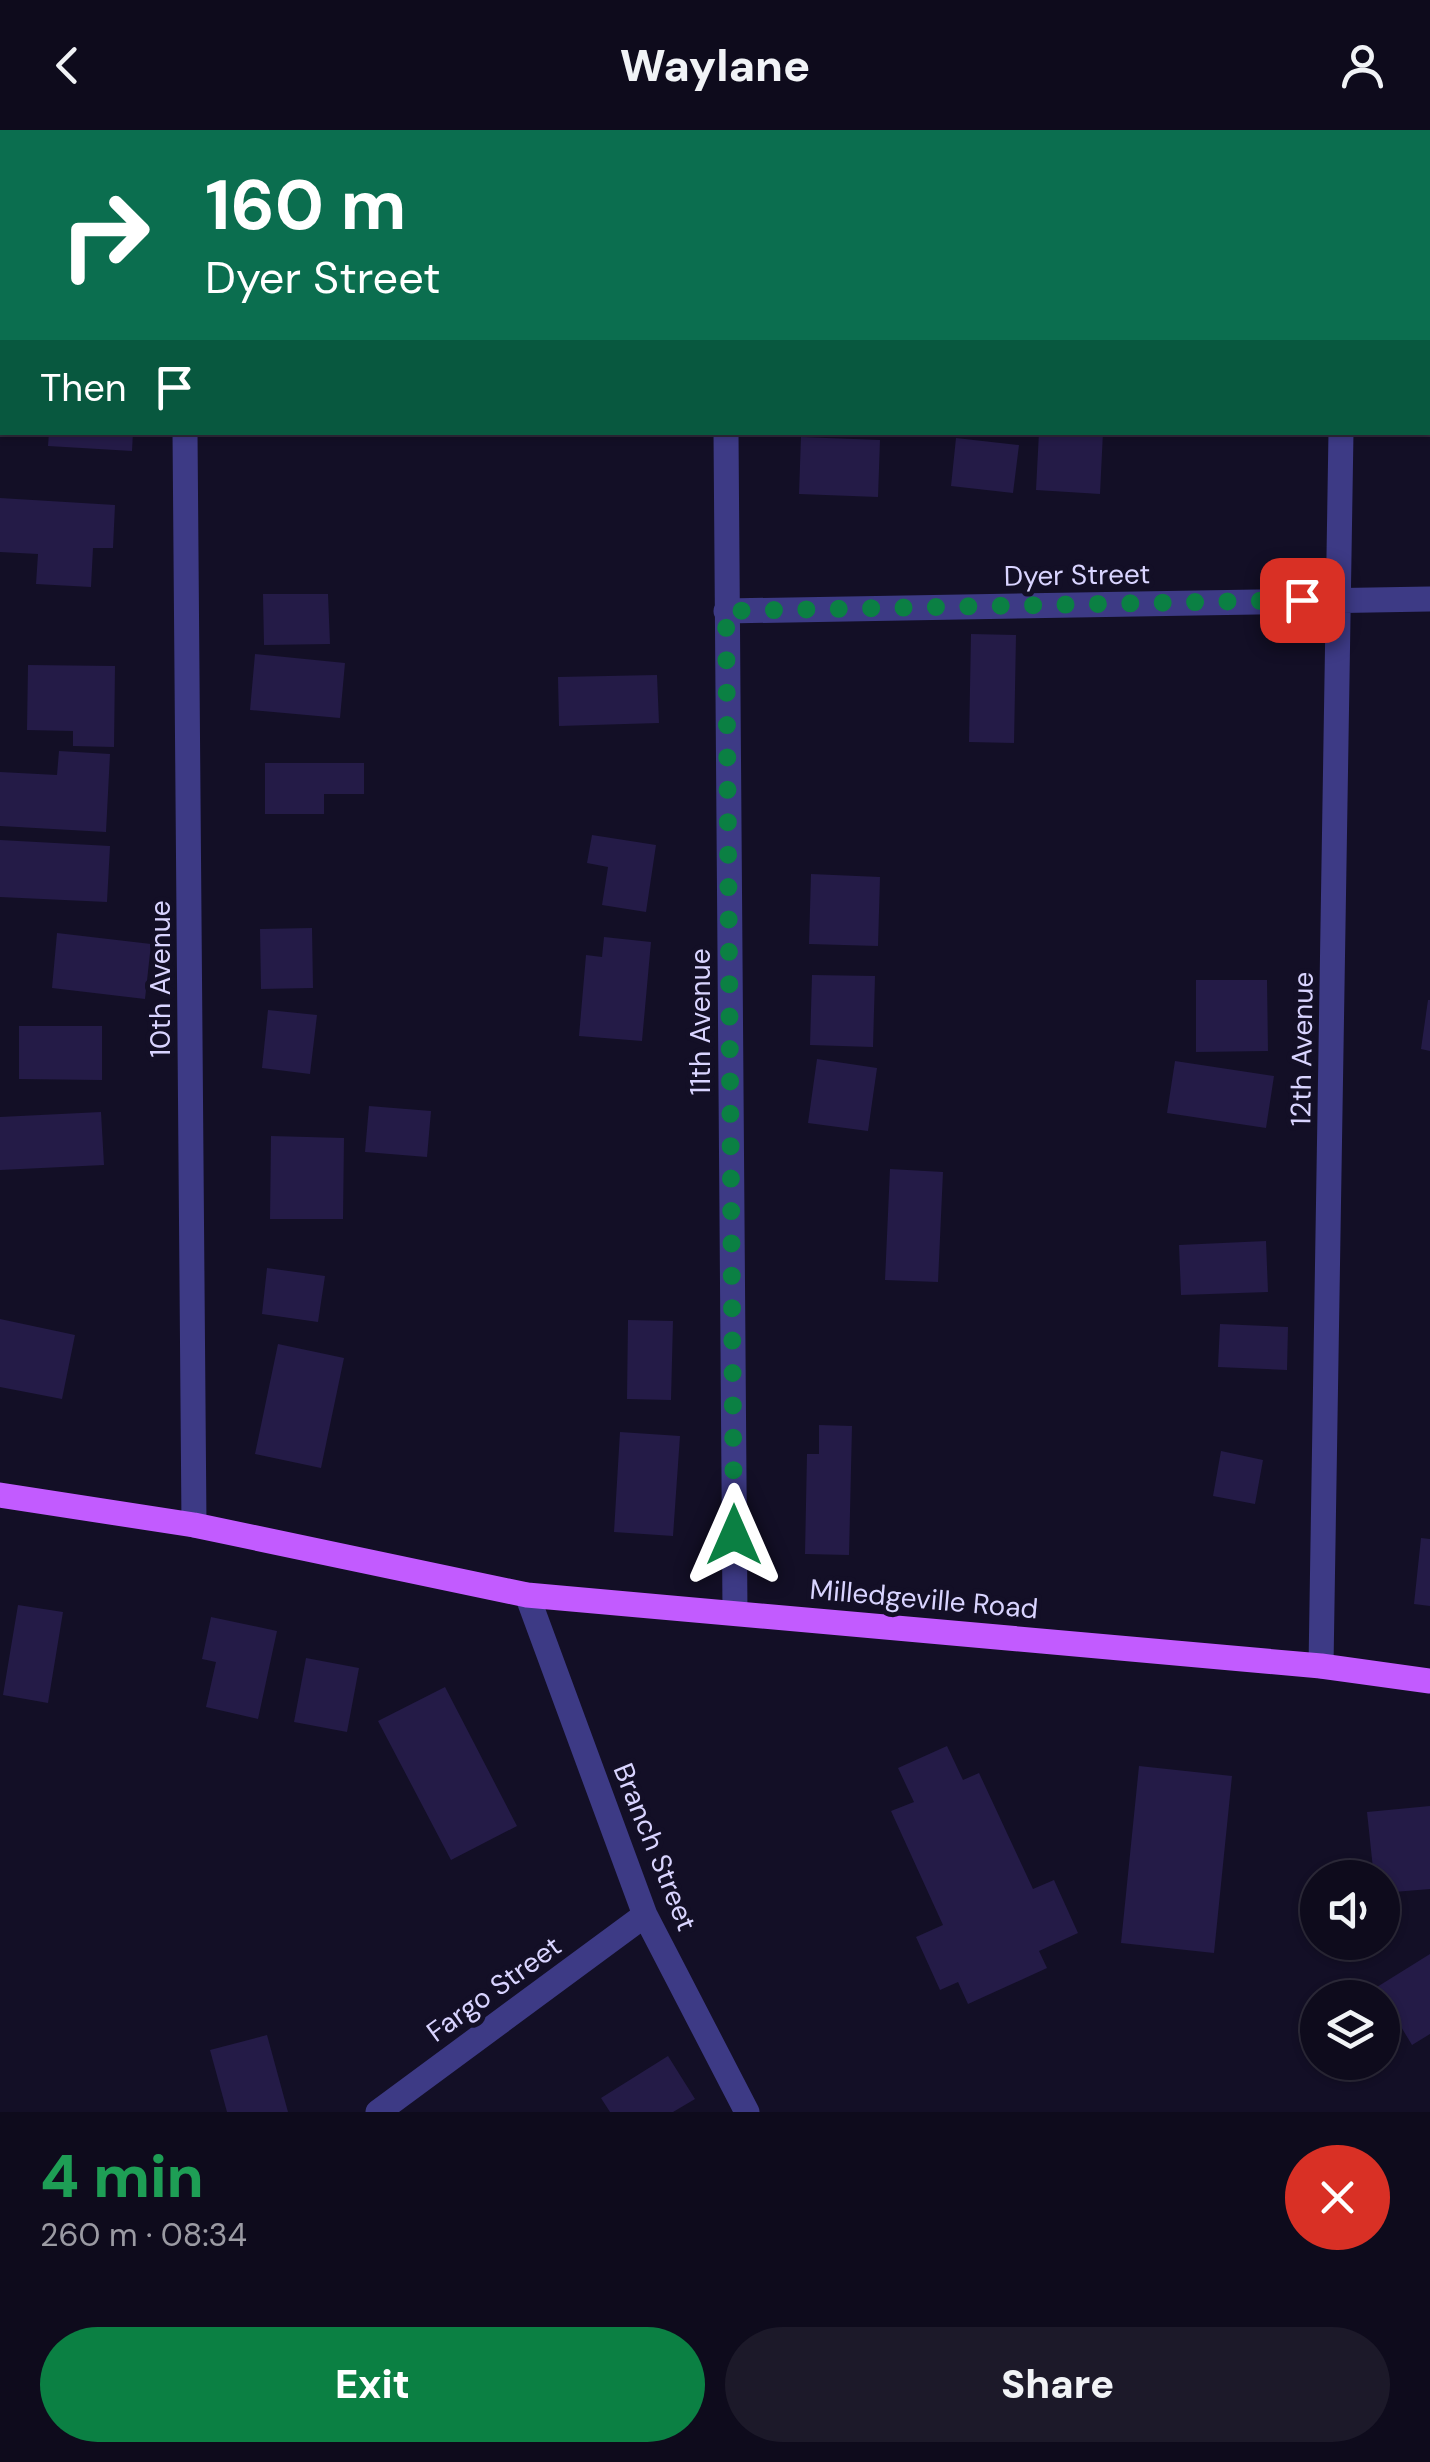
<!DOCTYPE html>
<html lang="en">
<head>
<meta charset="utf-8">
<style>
	body { margin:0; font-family:"DM Sans",sans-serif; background:#1c1929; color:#f1f3f6; height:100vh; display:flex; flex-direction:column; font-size:38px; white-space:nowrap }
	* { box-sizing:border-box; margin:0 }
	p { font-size:32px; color:#9b9ba3 }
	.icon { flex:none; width:55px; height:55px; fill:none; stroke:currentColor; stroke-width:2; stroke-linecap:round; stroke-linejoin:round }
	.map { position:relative; height:1982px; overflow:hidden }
	.details { display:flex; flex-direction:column; background:#0e0b1c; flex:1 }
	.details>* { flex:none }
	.guide { position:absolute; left:0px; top:0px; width:1430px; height:305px; box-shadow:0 2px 8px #0004,0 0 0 2px #2e2b3b; background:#0b6e4f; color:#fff; overflow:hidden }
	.buttons { position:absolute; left:1300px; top:1730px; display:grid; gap:20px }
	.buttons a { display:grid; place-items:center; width:100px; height:100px; border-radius:50%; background:#0e0b1c; box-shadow:0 2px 8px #0004,0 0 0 2px #2e2b3b; font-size:50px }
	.pin { position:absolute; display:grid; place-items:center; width:85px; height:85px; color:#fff; margin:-42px; border-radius:20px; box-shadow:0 5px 15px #0006 }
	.me { position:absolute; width:110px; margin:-55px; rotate:0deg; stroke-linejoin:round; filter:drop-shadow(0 0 8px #0008) }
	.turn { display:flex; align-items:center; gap:35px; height:210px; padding:0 40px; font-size:45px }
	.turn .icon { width:130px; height:130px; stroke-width:2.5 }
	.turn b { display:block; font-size:70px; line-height:85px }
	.then { display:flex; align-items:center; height:95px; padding:0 40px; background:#0003; gap:20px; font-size:38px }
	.round { display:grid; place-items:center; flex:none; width:105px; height:105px; border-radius:52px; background:#1c1929 }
	.headline { display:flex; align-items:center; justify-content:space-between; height:170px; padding:0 40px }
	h1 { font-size:60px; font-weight:800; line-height:75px; color:#1e9e55 }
	.cta { display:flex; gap:20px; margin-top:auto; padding:20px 40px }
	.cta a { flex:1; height:115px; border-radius:60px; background:#0b8043; color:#fff; font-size:40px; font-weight:800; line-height:115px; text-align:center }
	.cta a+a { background:#1c1929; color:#f1f3f6 }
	header { display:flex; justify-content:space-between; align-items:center; height:130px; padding:0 40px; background:#0e0b1c; font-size:45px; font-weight:800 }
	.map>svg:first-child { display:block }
	.building { fill:#241b47 }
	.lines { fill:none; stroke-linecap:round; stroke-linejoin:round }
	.minor { stroke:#3d3a85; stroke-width:25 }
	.major { stroke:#c25bff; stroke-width:25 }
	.route { stroke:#0b8043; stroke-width:18; stroke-dasharray:0 32.4 }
	.labels { text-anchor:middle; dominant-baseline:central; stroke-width:10; stroke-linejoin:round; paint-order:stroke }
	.street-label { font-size:28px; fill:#d9d4ff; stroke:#130f26 }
</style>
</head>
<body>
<header><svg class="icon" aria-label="back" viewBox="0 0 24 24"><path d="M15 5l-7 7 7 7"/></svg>Waylane<svg class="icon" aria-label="person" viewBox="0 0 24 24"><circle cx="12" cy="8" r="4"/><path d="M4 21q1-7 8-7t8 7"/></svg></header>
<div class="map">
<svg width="1430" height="1982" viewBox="0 0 1430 1982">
	<rect width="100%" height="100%" fill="#130f26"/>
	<path class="building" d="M49,302H133L132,321L48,316Z
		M1039,302H1103L1100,364L1036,360Z
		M801,307L880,310L878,367L799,364Z
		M956,308L1019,315L1013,363L951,356Z
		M0,368L115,375L113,418H93L91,457L36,454L38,424L0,422Z
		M263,464H328L330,514L264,515Z
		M971,504L1016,505L1014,613L969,612Z
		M255,524L345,533L340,588L250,580Z
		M28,535L115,536L114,617L73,616V601L27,600Z
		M657,545L659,593L559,596L558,547Z
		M59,621L110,624L106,702L0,696V642L57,645Z
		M265,633H364V664H324V684H265Z
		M592,705L656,715L646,782L602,775L608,737L587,733Z
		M0,710L110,716L107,772L0,767Z
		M811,744L880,747L878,816L809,814Z
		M312,798L313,858L261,859L260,799Z
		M57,803L151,814L145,869L52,858Z
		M604,807L651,812L642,911L579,906L586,825L602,827Z
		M812,845L875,846L873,917L810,915Z
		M1196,850H1267L1268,921L1196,922Z
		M1428,870H1430V921L1421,919Z
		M268,880L317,885L310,944L262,938Z
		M19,896H102V950L19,949Z
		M817,929L877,938L868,1001L808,993Z
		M1175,931L1274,946L1266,998L1167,983Z
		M369,976L431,981L427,1027L365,1022Z
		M101,982L104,1035L0,1040V987Z
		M271,1006L344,1008L343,1089H270Z
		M890,1039L943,1042L938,1152L885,1150Z
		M1266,1111L1268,1162L1181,1165L1179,1115Z
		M267,1138L325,1146L318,1192L262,1184Z
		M0,1189L75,1205L62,1269L0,1257Z
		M628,1190L673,1191L671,1270L627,1269Z
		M1220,1194L1288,1197L1287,1240L1218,1237Z
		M278,1214L344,1228L321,1338L255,1324Z
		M819,1295L852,1296L849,1425L805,1424L807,1324H819Z
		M620,1302L680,1306L673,1406L614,1402Z
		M1221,1321L1263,1330L1255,1374L1213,1366Z
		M1421,1408L1430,1409V1476L1414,1474Z
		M18,1475L63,1482L48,1573L3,1565Z
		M211,1487L277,1501L258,1589L206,1577L216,1532L202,1529Z
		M306,1528L359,1538L347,1602L294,1592Z
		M445,1557L517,1696L451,1730L378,1591Z
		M947,1616L963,1650L979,1643L1033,1759L1054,1750L1078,1803L1039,1821L1047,1838L968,1874L958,1852L940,1860L916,1807L943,1795L891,1681L914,1672L898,1638Z
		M1139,1636L1232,1646L1214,1823L1121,1813Z
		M1430,1676V1759L1382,1763V1748H1374L1367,1682Z
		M1430,1824V1904L1412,1915L1377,1857Z
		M267,1905L288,1982H227L210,1920Z
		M668,1926L695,1969L673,1982H610L601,1968Z"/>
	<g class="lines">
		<path class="minor" d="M182,0V2
			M726,2V0
			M1343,2V0
			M185,302L194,1395
			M726,302L735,1482
			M726,481L1430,469
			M527,1465L645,1785L747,1982
			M1321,1536L1341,302
			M378,1982L645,1785"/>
		<path class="major" d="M0,1365L194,1395L527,1465L1321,1536L1430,1551"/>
	</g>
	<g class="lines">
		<path class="route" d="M734,1405L726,481L1302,470"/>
	</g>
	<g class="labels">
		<g class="street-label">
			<text transform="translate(1077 445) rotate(-1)">Dyer Street</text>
			<text transform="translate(160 849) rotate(-90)">10th Avenue</text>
			<text transform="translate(700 892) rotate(-90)">11th Avenue</text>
			<text transform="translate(1302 919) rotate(-89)">12th Avenue</text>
			<text transform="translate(924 1469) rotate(5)">Milledgeville Road</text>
			<text transform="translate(655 1717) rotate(68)">Branch Street</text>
			<text transform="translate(494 1859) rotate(-36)">Fargo Street</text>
		</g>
	</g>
</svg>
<div class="buttons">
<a><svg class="icon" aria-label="sound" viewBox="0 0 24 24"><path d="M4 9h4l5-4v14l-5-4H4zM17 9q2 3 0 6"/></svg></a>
<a><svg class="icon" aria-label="layers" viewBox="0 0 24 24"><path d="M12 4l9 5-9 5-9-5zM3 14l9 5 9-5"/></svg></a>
</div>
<div class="pin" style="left:1302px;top:470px;background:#d93025"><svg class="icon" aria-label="arrive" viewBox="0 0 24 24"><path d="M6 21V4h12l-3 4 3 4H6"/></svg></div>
<svg class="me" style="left:734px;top:1405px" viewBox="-20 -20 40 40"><path d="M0-17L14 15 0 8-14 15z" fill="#0b8043" stroke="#fff" stroke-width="4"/></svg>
<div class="guide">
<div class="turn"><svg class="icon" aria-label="right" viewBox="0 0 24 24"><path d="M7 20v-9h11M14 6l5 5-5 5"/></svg><div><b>160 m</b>Dyer Street</div></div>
<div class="then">Then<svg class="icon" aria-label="arrive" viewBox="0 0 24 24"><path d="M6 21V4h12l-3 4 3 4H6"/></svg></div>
</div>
</div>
<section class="details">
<div class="headline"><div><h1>4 min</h1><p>260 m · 08:34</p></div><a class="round" style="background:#d93025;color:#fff"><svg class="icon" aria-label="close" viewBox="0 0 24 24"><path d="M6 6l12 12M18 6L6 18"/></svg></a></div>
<div class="cta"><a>Exit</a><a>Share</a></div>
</section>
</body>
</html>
